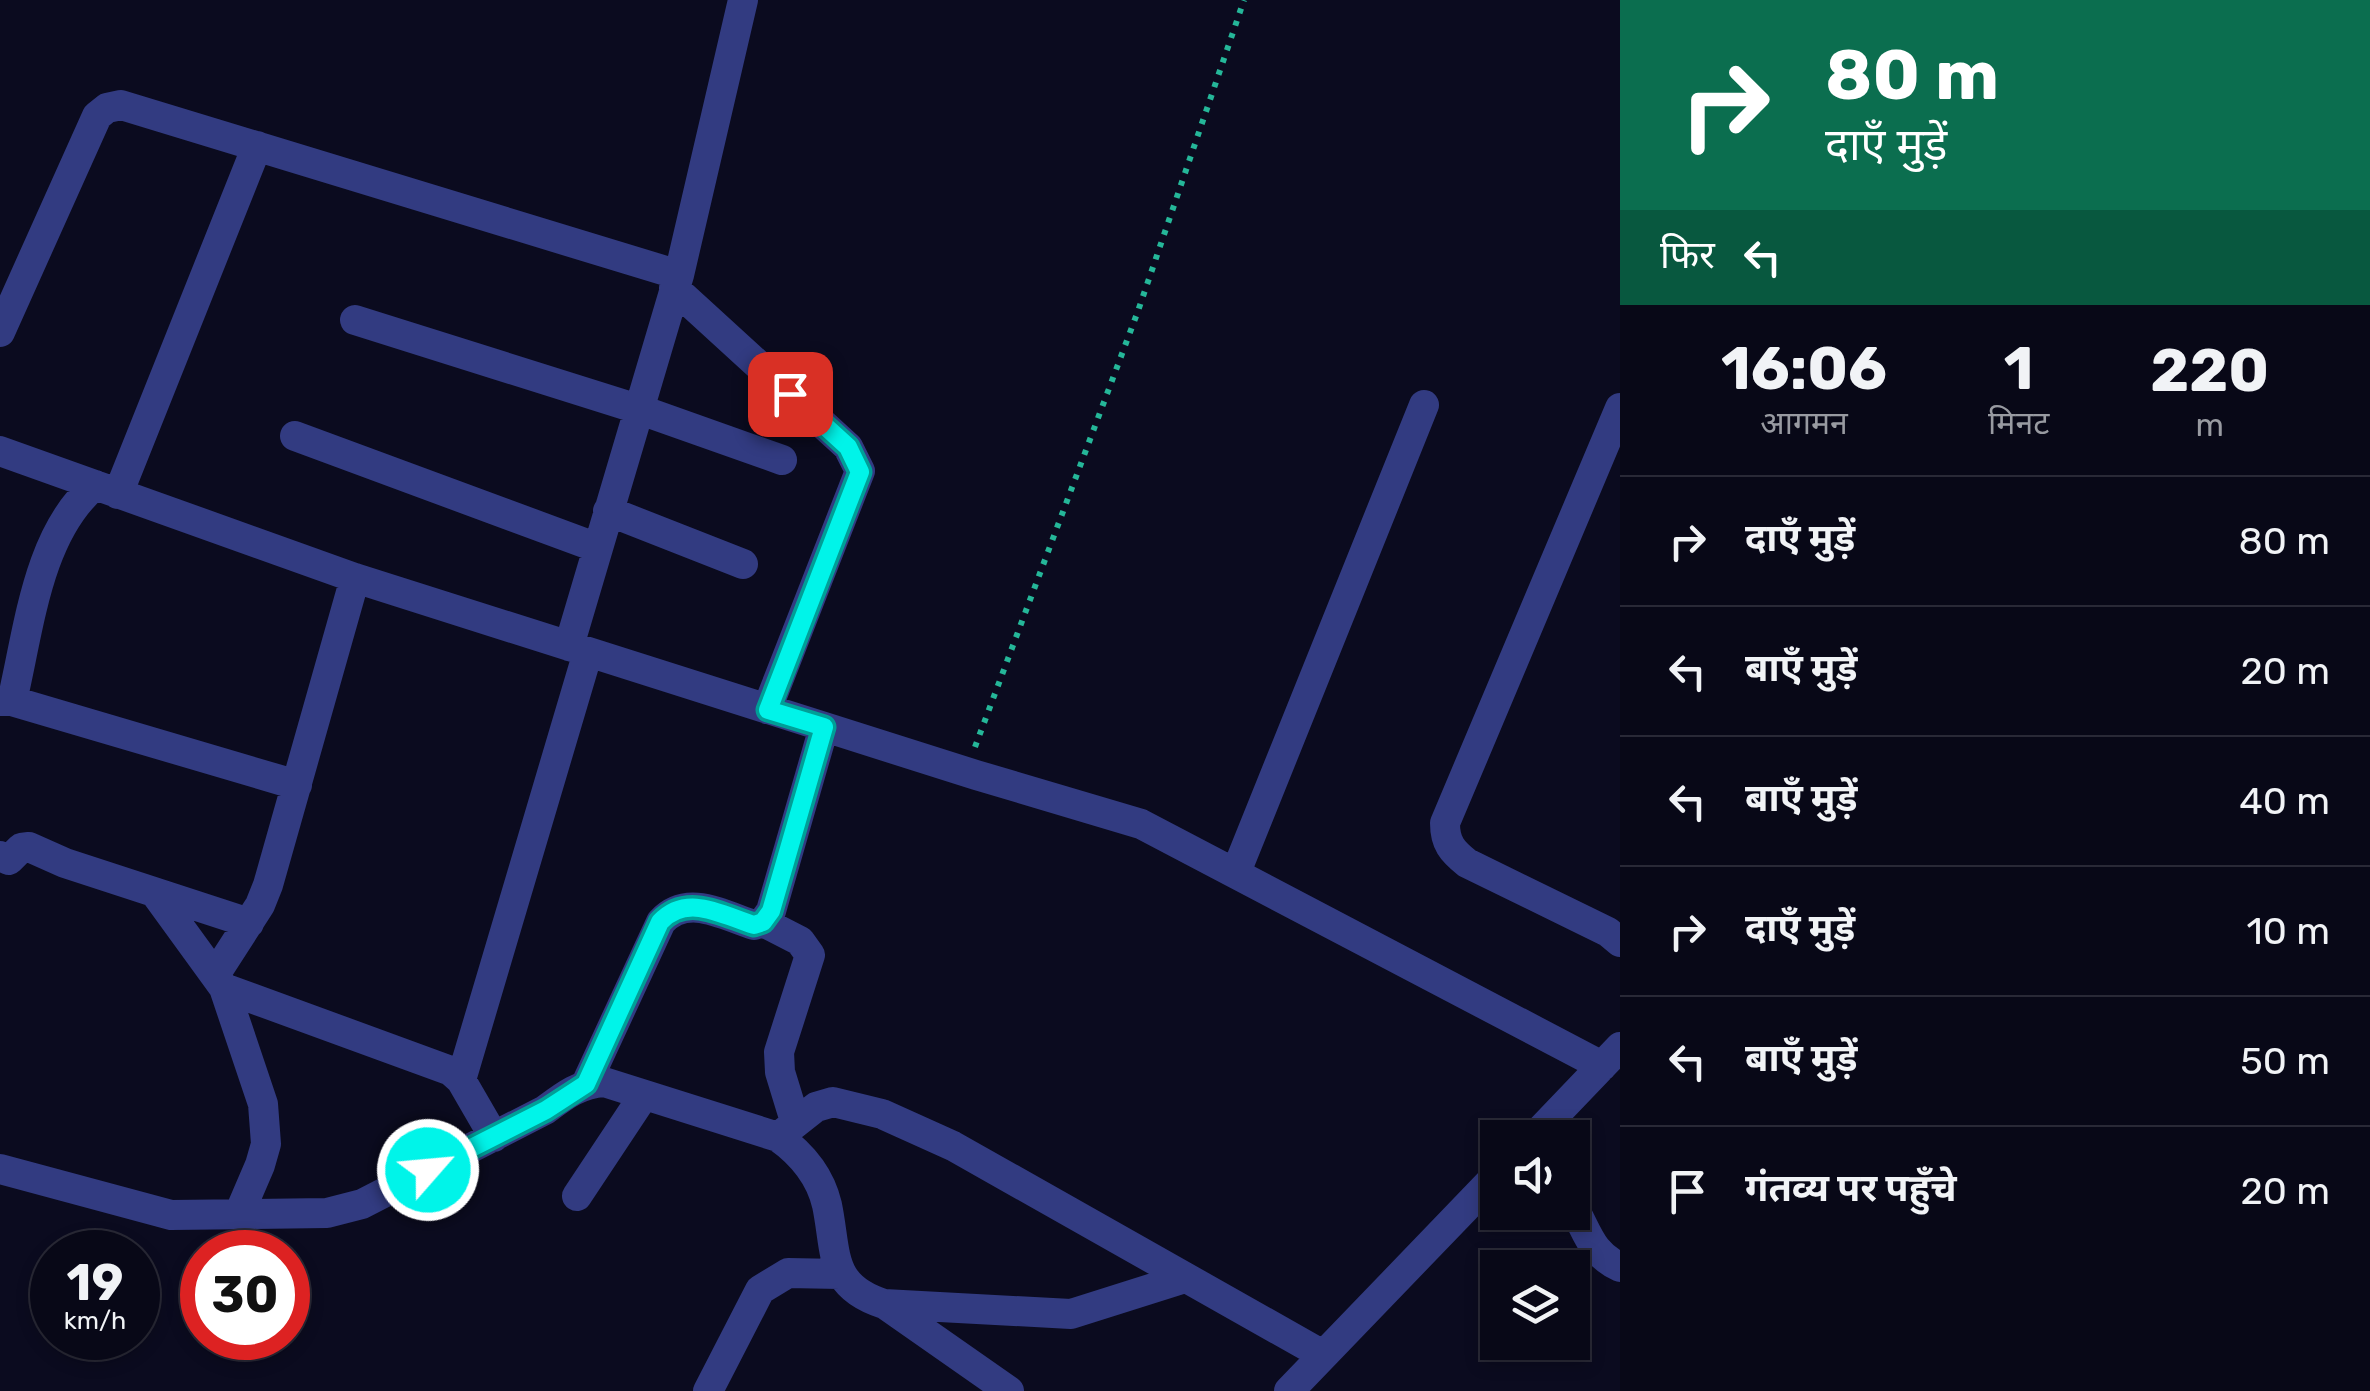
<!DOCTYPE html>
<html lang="hi">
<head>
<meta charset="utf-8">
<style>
	body { margin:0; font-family:Rubik,"Noto Sans Devanagari",sans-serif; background:#111120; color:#f1f3f6; height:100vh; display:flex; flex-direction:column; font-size:38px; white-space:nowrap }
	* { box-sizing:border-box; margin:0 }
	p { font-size:32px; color:#989aa1 }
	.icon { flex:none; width:55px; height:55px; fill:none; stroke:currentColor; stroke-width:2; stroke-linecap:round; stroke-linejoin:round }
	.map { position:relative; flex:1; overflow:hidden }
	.side { display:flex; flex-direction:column; background:#080817; width:750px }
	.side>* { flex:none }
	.hud { background:#0b6e4f; color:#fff; overflow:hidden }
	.fabs { position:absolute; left:1480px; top:1120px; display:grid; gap:20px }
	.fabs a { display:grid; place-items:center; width:110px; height:110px; border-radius:0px; background:#080817; box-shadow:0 5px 15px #0003,0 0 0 2px #292936; font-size:50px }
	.speed { position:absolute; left:30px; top:1230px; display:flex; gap:20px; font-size:50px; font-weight:700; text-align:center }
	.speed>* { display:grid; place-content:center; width:130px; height:130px; border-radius:50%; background:#080817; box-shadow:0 5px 15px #0003,0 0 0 2px #292936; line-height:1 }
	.speed small { font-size:25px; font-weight:400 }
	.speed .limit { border:15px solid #d22; background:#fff; color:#111 }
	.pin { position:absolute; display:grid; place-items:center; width:85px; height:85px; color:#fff; margin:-42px; border-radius:20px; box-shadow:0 5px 15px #0006 }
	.me { position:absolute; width:110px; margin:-55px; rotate:63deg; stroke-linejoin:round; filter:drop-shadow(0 0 8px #0008) }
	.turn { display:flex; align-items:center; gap:35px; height:210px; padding:0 40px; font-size:45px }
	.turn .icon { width:130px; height:130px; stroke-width:2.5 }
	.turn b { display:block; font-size:70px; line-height:85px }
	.then { display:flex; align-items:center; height:95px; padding:0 40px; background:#0003; gap:20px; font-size:38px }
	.eta { display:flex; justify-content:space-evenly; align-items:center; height:170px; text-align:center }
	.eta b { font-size:60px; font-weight:700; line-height:70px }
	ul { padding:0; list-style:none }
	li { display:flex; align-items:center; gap:30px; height:130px; padding:0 40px; border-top:2px solid #292936 }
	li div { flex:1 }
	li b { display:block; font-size:38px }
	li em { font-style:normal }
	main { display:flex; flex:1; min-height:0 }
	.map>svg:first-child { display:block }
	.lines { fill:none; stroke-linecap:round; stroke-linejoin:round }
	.path { stroke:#25b799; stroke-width:6; stroke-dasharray:5 8; stroke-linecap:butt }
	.minor { stroke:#323b81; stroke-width:30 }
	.route-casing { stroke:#009f97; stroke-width:25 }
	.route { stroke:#00f4e9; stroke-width:18 }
</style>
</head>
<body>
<main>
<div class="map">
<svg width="1620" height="1391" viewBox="0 0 1620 1391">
	<rect width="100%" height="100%" fill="#0b0b1f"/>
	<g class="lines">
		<path class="path" d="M975,747L1138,311L1244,0"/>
		<path class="minor" d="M674,288L848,447L860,471L767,709
			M355,320L638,409L782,460
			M0,332L97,116L107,108L121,105L679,275
			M1620,408L1445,823C1445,843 1452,851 1467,863L1608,932L1620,942
			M295,436L598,548
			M0,451L355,578L976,775L1141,824L1602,1066
			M118,494L257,146
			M608,511L743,564
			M569,646L679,275L743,0
			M0,701H12L297,785
			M12,701C29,630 37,534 95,485
			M0,856L9,860L21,848L29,847L65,863L249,923
			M1236,872L1424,405
			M155,893L224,988L263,1104L266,1144L260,1165L239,1214
			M763,922L800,941L810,955L779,1052L780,1072L795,1121
			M215,975L260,905L268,885L355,578
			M224,988L451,1071L461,1080L494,1137
			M461,1080L588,652
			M586,1084L661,922C687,893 723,915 754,925L763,922L771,911L824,727
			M778,1137L816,1107L833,1102L882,1114L953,1146L1323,1355
			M1533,1138L1620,1047
			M0,1169L171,1215L327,1213L362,1204L545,1110C565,1095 579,1084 604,1082L778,1137C802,1154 820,1175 827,1205C837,1253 828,1286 884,1304L1071,1314L1185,1278
			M577,1196L644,1095
			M1572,1205C1588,1232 1590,1253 1620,1267
			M886,1305L1009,1391
			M708,1391L760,1290L788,1273L840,1274
			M1289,1391L1498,1174"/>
	</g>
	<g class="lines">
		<defs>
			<path id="route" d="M428,1170L546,1110L586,1084L660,922C687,893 722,915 754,925L763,922L771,911L824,727L768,710L860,472L848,447L790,394"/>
		</defs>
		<use href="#route" class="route-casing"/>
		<use href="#route" class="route"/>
	</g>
</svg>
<div class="fabs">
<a><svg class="icon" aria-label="sound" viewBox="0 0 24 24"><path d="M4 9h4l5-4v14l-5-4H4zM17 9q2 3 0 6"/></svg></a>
<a><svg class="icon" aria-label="layers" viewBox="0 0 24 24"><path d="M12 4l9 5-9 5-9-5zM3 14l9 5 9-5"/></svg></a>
</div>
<div class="speed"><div>19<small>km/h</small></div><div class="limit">30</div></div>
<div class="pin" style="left:790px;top:394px;background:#d93025"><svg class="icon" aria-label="arrive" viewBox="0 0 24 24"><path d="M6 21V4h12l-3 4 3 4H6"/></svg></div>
<svg class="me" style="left:428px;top:1170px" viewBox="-20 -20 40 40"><circle r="17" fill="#00f4e9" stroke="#fff" stroke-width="3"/><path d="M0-11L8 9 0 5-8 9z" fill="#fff"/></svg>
</div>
<section class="side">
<div class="hud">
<div class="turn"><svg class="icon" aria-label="right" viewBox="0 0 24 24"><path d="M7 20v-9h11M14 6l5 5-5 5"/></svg><div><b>80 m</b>दाएँ मुड़ें</div></div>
<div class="then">फिर<svg class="icon" aria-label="left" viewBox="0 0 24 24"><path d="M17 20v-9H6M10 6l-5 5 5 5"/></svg></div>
</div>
<div class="eta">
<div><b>16:06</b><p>आगमन</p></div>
<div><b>1</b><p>मिनट</p></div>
<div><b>220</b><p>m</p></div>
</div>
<ul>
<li><svg class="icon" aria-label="right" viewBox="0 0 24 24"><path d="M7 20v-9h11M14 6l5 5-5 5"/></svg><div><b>दाएँ मुड़ें</b></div><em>80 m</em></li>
<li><svg class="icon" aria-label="left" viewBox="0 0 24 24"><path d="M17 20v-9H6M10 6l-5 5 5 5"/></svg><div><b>बाएँ मुड़ें</b></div><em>20 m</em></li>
<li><svg class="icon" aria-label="left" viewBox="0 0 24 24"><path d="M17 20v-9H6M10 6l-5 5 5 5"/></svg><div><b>बाएँ मुड़ें</b></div><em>40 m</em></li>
<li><svg class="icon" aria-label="right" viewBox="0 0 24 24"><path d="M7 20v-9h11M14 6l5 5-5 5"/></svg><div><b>दाएँ मुड़ें</b></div><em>10 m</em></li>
<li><svg class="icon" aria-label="left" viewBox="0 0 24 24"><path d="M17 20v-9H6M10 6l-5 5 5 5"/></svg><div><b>बाएँ मुड़ें</b></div><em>50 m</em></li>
<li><svg class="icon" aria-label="arrive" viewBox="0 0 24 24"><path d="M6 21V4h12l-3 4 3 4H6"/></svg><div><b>गंतव्य पर पहुँचे</b></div><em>20 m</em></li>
</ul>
</section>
</main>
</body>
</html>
